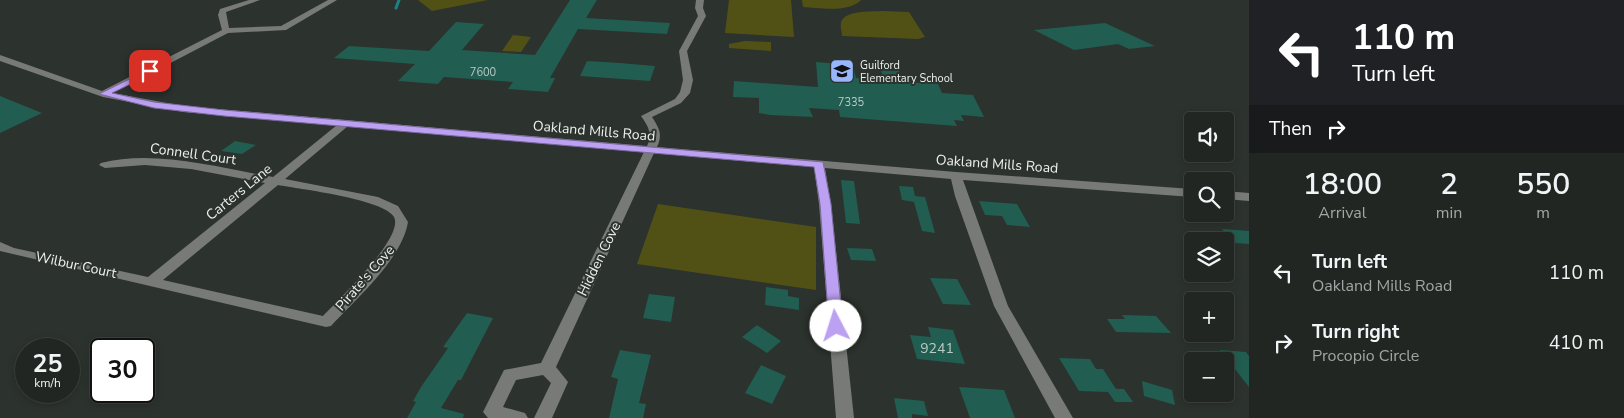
<!DOCTYPE html>
<html lang="en">
<head>
<meta charset="utf-8">
<style>
	body { margin:0; font-family:"Nunito Sans",sans-serif; background:#292e2a; color:#f1f3f6; height:100vh; display:flex; flex-direction:column; font-size:19px; white-space:nowrap }
	* { box-sizing:border-box; margin:0 }
	p { font-size:16px; color:#a2a5a5 }
	.icon { flex:none; width:28px; height:28px; fill:none; stroke:currentColor; stroke-width:2; stroke-linecap:round; stroke-linejoin:round }
	.map { position:relative; flex:1; overflow:hidden }
	.details { display:flex; flex-direction:column; background:#212622; width:375px }
	.details>* { flex:none }
	.hud { background:#202124; color:#fff; overflow:hidden }
	.controls { position:absolute; left:1184px; top:112px; display:grid; gap:10px }
	.controls a { display:grid; place-items:center; width:50px; height:50px; border-radius:5px; background:#212622; box-shadow:0 2px 8px #0003,0 0 0 1px #3e4340; font-size:25px }
	.speed { position:absolute; left:15px; top:338px; display:flex; gap:10px; font-size:25px; font-weight:700; text-align:center }
	.speed>* { display:grid; place-content:center; width:65px; height:65px; border-radius:50%; background:#212622; box-shadow:0 2px 8px #0003,0 0 0 1px #3e4340; line-height:1 }
	.speed small { font-size:12px; font-weight:400 }
	.speed .limit { border:2px solid #111; border-radius:8px; background:#fff; color:#111 }
	.pin { position:absolute; display:grid; place-items:center; width:42px; height:42px; color:#fff; margin:-21px; border-radius:10px; box-shadow:0 2px 8px #0006 }
	.me { position:absolute; width:55px; margin:-28px; rotate:355deg; stroke-linejoin:round; filter:drop-shadow(0 0 4px #0008) }
	.turn { display:flex; align-items:center; gap:18px; height:105px; padding:0 20px; font-size:22px }
	.turn .icon { width:65px; height:65px; stroke-width:2.5 }
	.turn b { display:block; font-size:35px; line-height:42px }
	.then { display:flex; align-items:center; height:48px; padding:0 20px; background:#0003; gap:10px; font-size:19px }
	.eta { display:flex; justify-content:space-evenly; align-items:center; height:85px; text-align:center }
	.eta b { font-size:30px; font-weight:600; line-height:35px }
	ul { padding:0; list-style:none }
	li { display:flex; align-items:center; gap:15px; height:70px; padding:0 20px }
	li div { flex:1 }
	li b { display:block; font-size:19px }
	li em { font-style:normal }
	main { display:flex; flex:1; min-height:0 }
	.map>svg:first-child { display:block }
	.green { fill:#525115 }
	.lines { fill:none; stroke-linecap:round; stroke-linejoin:round }
	.stream { stroke:#1a8286; stroke-width:3 }
	.building { fill:#215d50 }
	.minor { fill:#787a77; fill-rule:evenodd }
	.route { fill:#bca0f2; stroke:#7a689d }
	.labels { text-anchor:middle; dominant-baseline:central; stroke-width:4; stroke-linejoin:round; paint-order:stroke }
	.far-poi-label { font-size:11px; fill:#edf1ee; stroke:#2c322d; text-anchor:start }
	.number-label { font-size:11px; fill:#baccc6 }
	.street-label { font-size:14px; fill:#edf1ee; stroke:#2c322d }
	.near-number-label { font-size:14px; fill:#baccc6 }
</style>
</head>
<body>
<main>
<div class="map">
<svg width="1249" height="418" viewBox="0 0 1249 418">
	<rect width="100%" height="100%" fill="#2c322d"/>
	<path class="green" d="M418,0H488L432,11Z
		M729,0H791L794,37L725,33Z
		M802,0H861C849,13 819,8 803,7Z
		M881,11L909,12L925,37L918,39L842,36C842,32 840,27 841,23C843,10 871,12 881,11Z
		M513,35L531,37L521,52L502,51Z
		M745,41L771,42V51L729,48V44Z
		M658,204L816,227V290L637,264Z"/>
	<g class="lines">
		<path class="stream" d="M396,8L399,0"/>
	</g>
	<path class="building" d="M570,0H597L586,18L670,23L667,34L578,29L550,78H555L548,92L508,89L513,82L444,77L438,84L398,81L415,64L334,58L349,46L429,51L456,22L484,24L462,50L535,55Z
		M1105,23L1155,46L1129,49L1118,44L1074,50L1034,30Z
		M587,61L620,63L655,66L650,81L580,76Z
		M816,62L853,65L856,78L883,80L881,70L899,71L903,82L938,84L942,93L973,95L984,117L961,115L964,121L954,120L957,126L840,117L839,110L809,108L813,117L770,115L759,113V98L733,97L734,81L818,87Z
		M0,96L42,113L0,133Z
		M235,141L256,145L242,154L221,151Z
		M841,180L854,181L860,224L846,223Z
		M899,186L913,187L915,196L925,197L935,233L922,231L914,202L902,200Z
		M979,201L1017,204L1030,227L1007,225L1002,216L985,215Z
		M1222,229L1249,231V244L1234,243Z
		M847,248L872,249L876,261L851,260Z
		M930,278L957,279L971,305L943,304Z
		M766,287L788,290V296L799,298V310L765,305Z
		M649,294L675,297L671,322L643,318Z
		M467,313L493,318L461,380H458L441,408L464,414L463,418H407L416,402L413,401L421,387L448,348L443,347Z
		M1122,315L1156,316L1171,333L1116,332L1107,319H1125Z
		M757,325L781,341L767,353L742,337Z
		M928,327L953,330L965,364L917,359L910,335L931,337Z
		M620,350L651,355L639,403L646,404L643,418H609L618,379L611,377Z
		M1220,350L1246,352L1249,356V387Z
		M1059,358L1090,359L1096,369H1103L1116,389H1124L1133,402H1115L1108,392L1079,391Z
		M761,365L786,376L772,404L745,393Z
		M1142,381L1172,390L1175,405L1144,396Z
		M959,387L1004,390L1015,418H970Z
		M894,398L924,401L928,416L912,414V418H898Z"/>
	<g class="lines">
		<path class="minor" d="M249,0H260L226,12L229,28L281,26L328,0H337L286,30L228,33L113,93L183,106L647,146C653,134 648,126 641,116L675,99L680,92L683,80L679,51L698,16L695,8L696,0H704L703,8L706,16L687,51L693,80L690,93L681,103L652,117C659,128 663,134 657,147L956,172L1192,189V197L963,180L1008,306L1073,418H1055L994,306L955,196L951,179L825,168L831,204L854,418H836L819,204L814,167L654,153L556,367L568,382L552,418H534L551,383L543,375L516,380L503,407L525,413L528,418H488L483,412L504,370L541,363L644,152L348,126L285,179L378,197L398,206L408,222C402,259 356,299 331,326L326,327L0,251V242L14,248L148,277L265,183L191,169L145,165L105,168L99,165L101,163C154,149 220,168 273,177L337,125L183,112L103,97L0,61V55L102,91L222,30L218,15L220,9ZM278,185C299,189 384,199 394,217C405,237 337,301 323,316L163,280Z
			M1225,191L1249,193V201L1225,199Z"/>
	</g>
	<path class="route" d="M150,69H153V73L112,93L154,102L224,110L823,162L831,204L843,326L836,331L829,326L820,204L814,167L224,116L154,108L99,94Z"/>
	<defs>
		<symbol id="school-square" viewBox="-11 -11 22 22"><rect x="-9" y="-9" width="18" height="18" rx="4" fill="#98b6fd" stroke="#2c322d"/><path d="M0-5L7-2L0 1L-7-2ZM-4 1L0 2.5L4 1V4Q0 6-4 4Z" fill="#111"/></symbol>
	</defs>
	<g fill-rule="evenodd">
		<use href="#school-square" x="828" y="57" width="28" height="28"/>
	</g>
	<g class="labels">
		<g class="far-poi-label">
			<text x="860" y="65">Guilford<tspan x="860" dy="13">Elementary School</tspan></text>
		</g>
		<g class="number-label">
			<text x="483" y="72">7600</text>
			<text x="851" y="102">7335</text>
		</g>
		<g class="street-label">
			<text transform="translate(594 131) rotate(5)">Oakland Mills Road</text>
			<text transform="translate(193 154) rotate(8)">Connell Court</text>
			<text transform="translate(997 164) rotate(4)">Oakland Mills Road</text>
			<text transform="translate(239 192) rotate(-39)">Carters Lane</text>
			<text transform="translate(599 259) rotate(-64)">Hidden Cove</text>
			<text transform="translate(76 265) rotate(12)">Wilbur Court</text>
			<text transform="translate(365 278) rotate(-49)">Pirate's Cove</text>
		</g>
		<g class="near-number-label">
			<text x="937" y="348">9241</text>
		</g>
	</g>
</svg>
<div class="controls">
<a><svg class="icon" aria-label="sound" viewBox="0 0 24 24"><path d="M4 9h4l5-4v14l-5-4H4zM17 9q2 3 0 6"/></svg></a>
<a><svg class="icon" aria-label="search" viewBox="0 0 24 24"><circle cx="10" cy="10" r="6"/><path d="M15 15l6 6"/></svg></a>
<a><svg class="icon" aria-label="layers" viewBox="0 0 24 24"><path d="M12 4l9 5-9 5-9-5zM3 14l9 5 9-5"/></svg></a>
<a>+</a>
<a>−</a>
</div>
<div class="speed"><div>25<small>km/h</small></div><div class="limit">30</div></div>
<div class="pin" style="left:150px;top:71px;background:#d93025"><svg class="icon" aria-label="arrive" viewBox="0 0 24 24"><path d="M6 21V4h12l-3 4 3 4H6"/></svg></div>
<svg class="me" style="left:836px;top:326px" viewBox="-20 -20 40 40"><circle r="19" fill="#fff"/><path d="M0-13L10 11 0 6-10 11z" fill="#bca0f2"/></svg>
</div>
<section class="details">
<div class="hud">
<div class="turn"><svg class="icon" aria-label="left" viewBox="0 0 24 24"><path d="M17 20v-9H6M10 6l-5 5 5 5"/></svg><div><b>110 m</b>Turn left</div></div>
<div class="then">Then<svg class="icon" aria-label="right" viewBox="0 0 24 24"><path d="M7 20v-9h11M14 6l5 5-5 5"/></svg></div>
</div>
<div class="eta">
<div><b>18:00</b><p>Arrival</p></div>
<div><b>2</b><p>min</p></div>
<div><b>550</b><p>m</p></div>
</div>
<ul>
<li><svg class="icon" aria-label="left" viewBox="0 0 24 24"><path d="M17 20v-9H6M10 6l-5 5 5 5"/></svg><div><b>Turn left</b><p>Oakland Mills Road</p></div><em>110 m</em></li>
<li><svg class="icon" aria-label="right" viewBox="0 0 24 24"><path d="M7 20v-9h11M14 6l5 5-5 5"/></svg><div><b>Turn right</b><p>Procopio Circle</p></div><em>410 m</em></li>
</ul>
</section>
</main>
</body>
</html>
